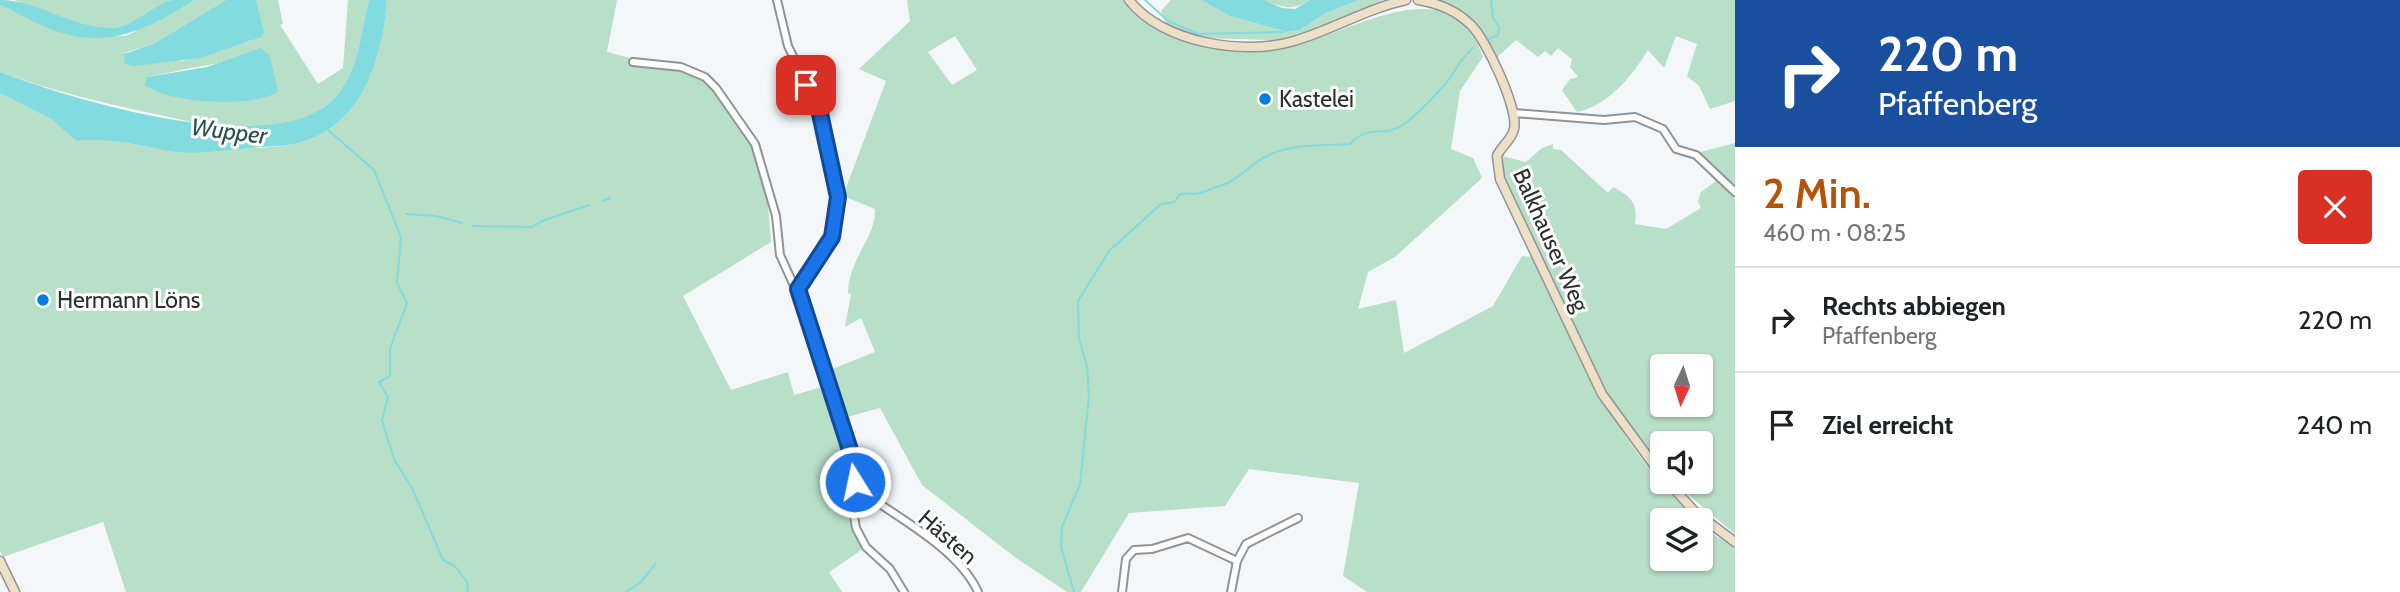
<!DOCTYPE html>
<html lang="de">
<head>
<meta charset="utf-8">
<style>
	body { margin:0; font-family:Cabin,sans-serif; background:#f6f6f6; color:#202124; height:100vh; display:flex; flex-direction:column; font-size:26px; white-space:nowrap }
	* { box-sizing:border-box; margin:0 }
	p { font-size:23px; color:#757577 }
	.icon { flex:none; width:38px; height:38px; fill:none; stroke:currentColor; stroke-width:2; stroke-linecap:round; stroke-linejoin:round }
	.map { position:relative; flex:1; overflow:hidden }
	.side { display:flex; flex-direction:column; background:#fff; width:665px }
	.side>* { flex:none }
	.banner { background:#1a4fa0; color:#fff; overflow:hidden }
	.needle { width:46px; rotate:184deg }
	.buttons { position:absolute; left:1650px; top:354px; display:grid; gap:14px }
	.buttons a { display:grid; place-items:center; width:63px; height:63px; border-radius:7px; background:#fff; box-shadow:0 2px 5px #0004; font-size:35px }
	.pin { position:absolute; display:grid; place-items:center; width:60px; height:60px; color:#fff; margin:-30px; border-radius:14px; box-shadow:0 4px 10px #0006 }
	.me { position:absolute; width:77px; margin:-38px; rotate:350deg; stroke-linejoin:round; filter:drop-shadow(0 0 5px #0008) }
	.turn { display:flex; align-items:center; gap:24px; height:147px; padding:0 28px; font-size:32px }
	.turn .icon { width:91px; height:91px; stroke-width:2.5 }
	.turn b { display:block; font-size:49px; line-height:60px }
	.round { display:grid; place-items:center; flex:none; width:74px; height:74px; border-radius:7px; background:#f6f6f6 }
	.head { display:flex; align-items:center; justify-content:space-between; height:119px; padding:0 28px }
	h1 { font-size:42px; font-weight:600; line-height:52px; color:#b45309 }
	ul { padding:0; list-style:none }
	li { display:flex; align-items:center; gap:21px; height:105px; padding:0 28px; border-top:2px solid #e0e0e0 }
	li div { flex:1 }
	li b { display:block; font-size:26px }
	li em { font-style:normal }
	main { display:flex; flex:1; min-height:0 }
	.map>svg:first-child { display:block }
	.green { fill:#b8dfc8; fill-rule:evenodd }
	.water { fill:#82dbde }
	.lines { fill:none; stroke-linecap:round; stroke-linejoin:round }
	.stream { stroke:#82dbde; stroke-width:2 }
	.street-casing { stroke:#919497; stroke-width:10 }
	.secondary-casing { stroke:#919497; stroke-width:11 }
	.street { stroke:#fff; stroke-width:6 }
	.secondary { stroke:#ede0c7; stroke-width:8 }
	.route-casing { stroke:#114b97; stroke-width:18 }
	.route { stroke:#1a73e8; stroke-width:12 }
	.poi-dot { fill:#037de3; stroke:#fff; stroke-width:2.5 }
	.labels { text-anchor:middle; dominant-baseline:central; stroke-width:6; stroke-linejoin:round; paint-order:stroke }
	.poi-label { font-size:23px; fill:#2c2d2e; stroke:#fff; text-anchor:start }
	.street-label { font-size:23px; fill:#2c2d2e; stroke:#fff }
	.water-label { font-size:24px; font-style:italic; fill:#264f50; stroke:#fff }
</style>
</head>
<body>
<main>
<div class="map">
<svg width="1735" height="592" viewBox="0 0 1735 592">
	<rect width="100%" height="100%" fill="#f4f7fa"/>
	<path class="green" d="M14,0H171C154,11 134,25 113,28C82,33 42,12 14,0Z
		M194,0H226L153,44L124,53L182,61L251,41L262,25L256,0H278L283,24L280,25L318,84L343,68L348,0H369C360,34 360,66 337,95C314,123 268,130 233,128C208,127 184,120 160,115C106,104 52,91 0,72V5L65,34L126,36ZM270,56L273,71L202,101L149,88L147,77C188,69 229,60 270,56Z
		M387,0H617L607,52L634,59L632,66L657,65L682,69L706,80L725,102L753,144L768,205L771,242L683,296L731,390L788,372L794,395L825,386L822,373L875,352L861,318L845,327L851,294L848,293C849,257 876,239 875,209L843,196L886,81L859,69L910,21L907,0H1124C1134,19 1156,29 1175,36C1216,51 1271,53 1312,40C1357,26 1401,0 1448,12C1456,16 1465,20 1470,27C1476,36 1479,48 1483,57L1460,91L1451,149L1473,158L1482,178L1395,257L1368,272L1358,309L1396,300L1404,353L1493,306L1522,256L1530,257L1532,253C1575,350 1617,448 1698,520H1662V558H1701V523L1717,537L1735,545V592H1367L1343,576L1359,483L1249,469L1225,506L1129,513L1081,592H1067L1016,558L922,485L880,408L836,420L849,460L851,522L863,549L829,572L842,592H126L103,522L3,557L0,551V93L51,119L76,141C114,136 135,146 170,150C191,153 214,149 234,148C255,148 278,148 298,143C362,127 383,58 387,0ZM955,36L977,70L952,85L928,52Z
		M1171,0H1201L1230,16L1287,32L1300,30L1326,13L1359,0H1383L1312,31L1275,40L1199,38L1167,25L1161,11Z
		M1264,0H1310C1292,11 1283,8 1264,0Z
		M1434,0H1735V101L1710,109L1699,86L1687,76L1697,44L1676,36L1664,68L1648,50C1631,77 1609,105 1577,112L1562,90L1570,79L1578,77L1570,67L1572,59L1558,48L1551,56L1545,51L1538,57L1516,40L1495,59L1481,32Z
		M1735,143V189L1700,152Z
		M1553,144V149L1561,150L1608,193L1613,187C1631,197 1638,202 1635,224L1666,229L1701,208L1698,201L1701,192L1719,179L1735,194V534L1672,481H1701V443H1662V470L1605,392L1505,182L1500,163L1502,156L1526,162L1542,148ZM1662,366H1701V404H1662Z"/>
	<path class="water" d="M0,0C37,0 70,27 109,28C133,29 152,5 172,0C179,0 187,0 194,0C153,26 115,47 65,34C43,28 21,14 0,5Z
		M226,0H256L264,32L261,37L200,58L134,66L125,64L124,54L153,44Z
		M369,0H387C383,58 362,127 298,143C283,147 266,146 250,148C224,150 197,155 170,151C137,145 110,137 76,141L51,119L0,93V72C72,99 280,165 337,95C360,66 360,34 369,0Z
		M1201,0H1264L1282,8L1295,9L1310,0H1359L1326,13L1300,30L1287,32L1230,16Z
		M261,48L270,56L278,92C250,108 171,104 145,85L147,77L207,67Z"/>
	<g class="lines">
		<path class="stream" d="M1145,0L1168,21L1198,34L1283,32
			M1489,39L1498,35L1499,27L1493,18L1491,0
			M328,130L374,170L401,237L397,283L407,303L390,349V376L379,382L388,397L382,420L394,459L413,490L443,560L455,566L467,582L468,592
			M603,201L610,198
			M406,214L436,216L462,223
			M472,226L532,227L542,221L589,205
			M626,592L641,582L656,563
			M1074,592L1061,547L1062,527L1080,484L1089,395L1087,366L1079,339L1078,301L1109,251L1161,204L1175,202L1179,195C1186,192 1193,195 1200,193C1208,190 1217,187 1225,184C1238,180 1252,163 1265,157C1292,143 1321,146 1350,144C1369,123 1384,138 1403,125C1416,116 1441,90 1450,78C1458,66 1462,57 1473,48"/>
		<defs>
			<path id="street" d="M777,0L788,46L819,109L838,197L832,237L798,289
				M633,62L681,67L705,77L716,88L755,144L776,216L780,255L806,312L853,462V510L856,528L866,547L890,569L904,592
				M1514,113L1604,120L1635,117L1663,129L1676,149L1696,155L1735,192
				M854,492L865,494C901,519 960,551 978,592
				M1122,592L1126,559L1134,550L1152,549L1188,538L1237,561
				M1231,592L1237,561L1246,544L1298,518"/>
			<path id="secondary" d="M1129,0C1162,43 1245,56 1294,41C1332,30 1368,8 1406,0
				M1418,0C1438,3 1457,11 1471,25C1486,39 1519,110 1514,129C1512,140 1501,146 1497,156L1500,179L1602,394L1662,476
				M1667,481L1695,512L1735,542
				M0,561L15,592"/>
		</defs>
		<use href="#street" class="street-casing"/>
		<use href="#secondary" class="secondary-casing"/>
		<use href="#street" class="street"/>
		<use href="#secondary" class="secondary"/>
	</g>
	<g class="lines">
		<defs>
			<path id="route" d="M806,85L819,109L838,197L832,237L798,289L850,450L855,482"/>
		</defs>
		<use href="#route" class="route-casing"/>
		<use href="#route" class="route"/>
	</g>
	<g class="poi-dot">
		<circle cx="1265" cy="99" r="7"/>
		<circle cx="43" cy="300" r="7"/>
	</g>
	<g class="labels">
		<g class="poi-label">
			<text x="1279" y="99">Kastelei</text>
			<text x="57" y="300">Hermann Löns</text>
		</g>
		<g class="street-label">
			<text transform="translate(1551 240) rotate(66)">Balkhauser Weg</text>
			<text transform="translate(948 537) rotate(41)">Hästen</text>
		</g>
		<g class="water-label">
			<text transform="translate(229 131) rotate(7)">Wupper</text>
		</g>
	</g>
</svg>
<div class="buttons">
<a><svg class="needle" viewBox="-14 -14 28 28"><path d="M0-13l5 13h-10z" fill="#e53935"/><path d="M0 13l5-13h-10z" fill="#757577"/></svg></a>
<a><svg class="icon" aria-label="sound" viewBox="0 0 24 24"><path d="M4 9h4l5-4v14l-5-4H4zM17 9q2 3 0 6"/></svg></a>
<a><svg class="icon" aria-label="layers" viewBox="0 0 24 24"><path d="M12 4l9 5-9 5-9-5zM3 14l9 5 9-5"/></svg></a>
</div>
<div class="pin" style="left:806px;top:85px;background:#d93025"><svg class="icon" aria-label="arrive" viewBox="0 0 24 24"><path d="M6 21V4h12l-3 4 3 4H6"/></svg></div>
<svg class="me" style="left:855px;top:482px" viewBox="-20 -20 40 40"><circle r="17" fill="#1a73e8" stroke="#fff" stroke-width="3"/><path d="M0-11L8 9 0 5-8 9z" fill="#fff"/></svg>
</div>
<section class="side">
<div class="banner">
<div class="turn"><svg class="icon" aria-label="right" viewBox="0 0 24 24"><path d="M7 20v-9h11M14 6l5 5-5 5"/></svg><div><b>220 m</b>Pfaffenberg</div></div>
</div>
<div class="head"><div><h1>2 Min.</h1><p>460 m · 08:25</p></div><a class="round" style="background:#d93025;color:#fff"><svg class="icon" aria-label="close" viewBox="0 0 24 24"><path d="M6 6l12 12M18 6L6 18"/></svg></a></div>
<ul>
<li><svg class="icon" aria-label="right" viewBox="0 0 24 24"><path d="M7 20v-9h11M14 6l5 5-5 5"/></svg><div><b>Rechts abbiegen</b><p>Pfaffenberg</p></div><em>220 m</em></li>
<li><svg class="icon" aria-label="arrive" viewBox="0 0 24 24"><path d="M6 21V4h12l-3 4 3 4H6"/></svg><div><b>Ziel erreicht</b></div><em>240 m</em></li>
</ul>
</section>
</main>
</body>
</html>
